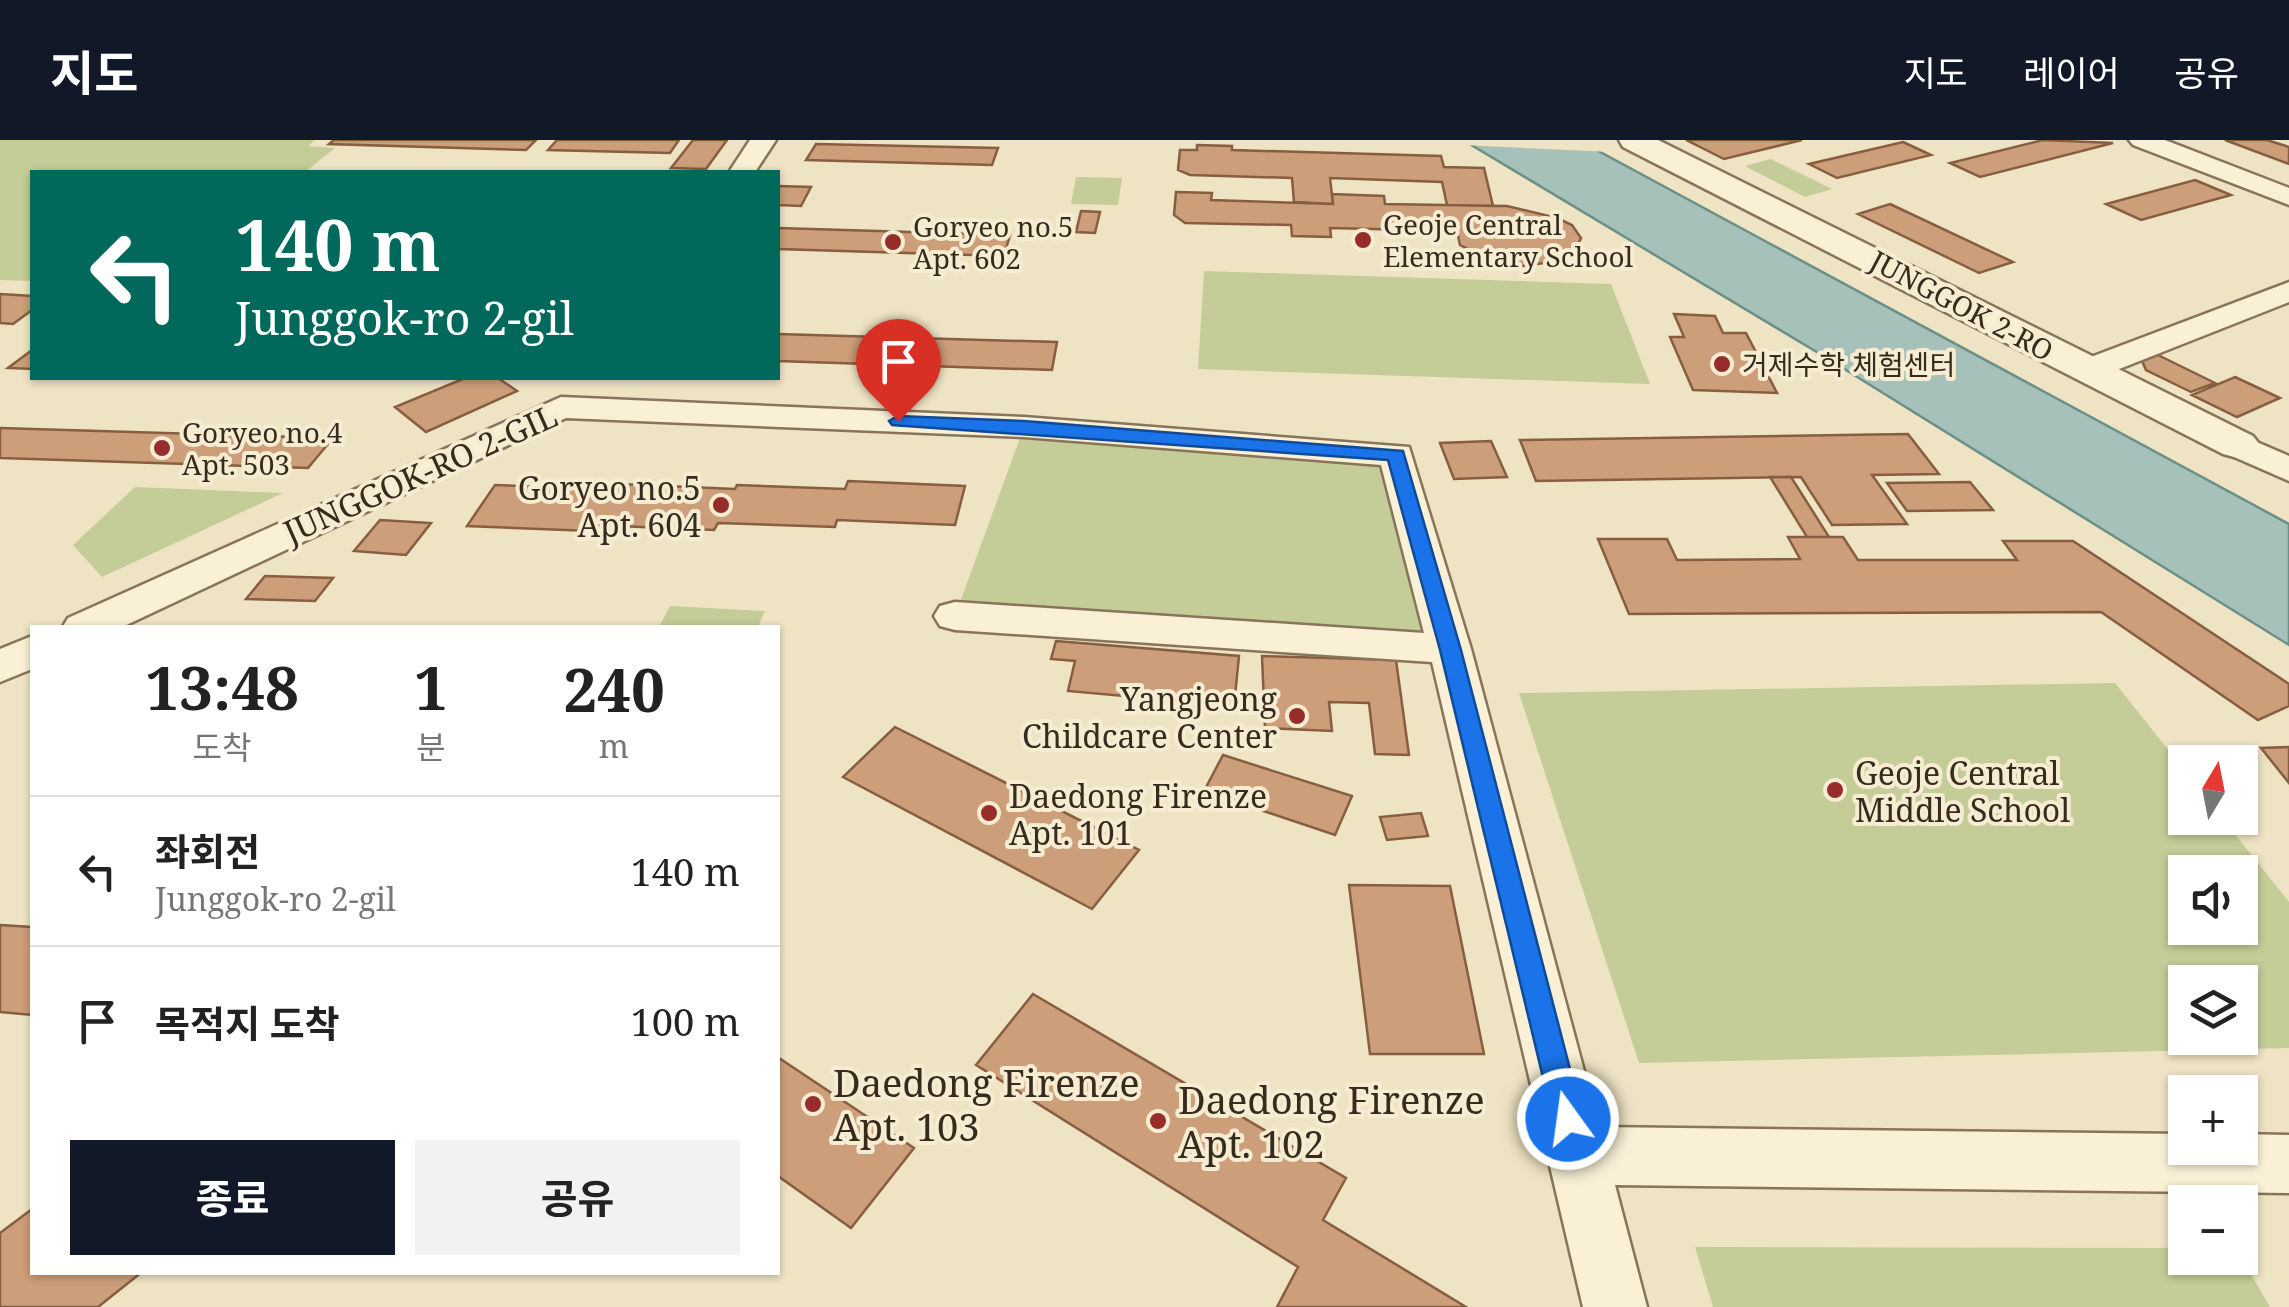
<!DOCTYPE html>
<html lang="ko">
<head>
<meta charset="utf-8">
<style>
	body { margin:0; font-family:"Noto Serif","Noto Sans KR",serif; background:#f2f2f2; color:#222; height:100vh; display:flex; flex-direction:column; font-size:38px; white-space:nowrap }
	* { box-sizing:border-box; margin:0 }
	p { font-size:32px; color:#767676 }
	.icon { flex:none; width:55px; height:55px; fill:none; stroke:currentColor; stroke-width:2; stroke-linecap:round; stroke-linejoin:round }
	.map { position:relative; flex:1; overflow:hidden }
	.details { position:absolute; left:30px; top:485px; width:750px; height:650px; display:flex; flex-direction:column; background:#fff; border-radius:0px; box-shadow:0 2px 8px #0004 }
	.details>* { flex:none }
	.guide { position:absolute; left:30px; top:30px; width:750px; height:210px; border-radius:0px; box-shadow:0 2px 8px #0004; background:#00695c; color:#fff; overflow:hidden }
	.needle { width:65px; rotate:10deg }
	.buttons { position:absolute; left:2168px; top:605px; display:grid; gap:20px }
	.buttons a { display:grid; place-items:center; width:90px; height:90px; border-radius:0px; background:#fff; box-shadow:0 2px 8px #0004; font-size:50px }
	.pin { position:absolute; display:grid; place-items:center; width:85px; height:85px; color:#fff; margin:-102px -42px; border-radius:50% 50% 50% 0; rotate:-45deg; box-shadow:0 0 10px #0007 }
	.pin .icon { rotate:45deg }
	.me { position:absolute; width:110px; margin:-55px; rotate:346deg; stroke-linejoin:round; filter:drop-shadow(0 0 8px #0008) }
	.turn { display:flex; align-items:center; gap:35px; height:210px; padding:0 40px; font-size:45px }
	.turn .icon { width:130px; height:130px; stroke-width:2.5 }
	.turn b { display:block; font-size:70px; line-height:85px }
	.eta { display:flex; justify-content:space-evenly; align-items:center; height:170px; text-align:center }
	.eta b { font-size:60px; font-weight:700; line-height:70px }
	.cta { display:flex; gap:20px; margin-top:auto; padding:20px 40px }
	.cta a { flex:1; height:115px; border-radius:0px; background:#111827; color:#fff; font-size:40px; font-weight:700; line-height:115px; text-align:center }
	.cta a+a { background:#f2f2f2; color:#222 }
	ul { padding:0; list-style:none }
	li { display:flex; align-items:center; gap:30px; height:150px; padding:0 40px; border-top:2px solid #e0e0e0 }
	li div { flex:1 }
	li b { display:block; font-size:38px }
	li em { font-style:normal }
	header { display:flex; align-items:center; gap:60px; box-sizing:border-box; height:140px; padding:0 50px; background:#111827; color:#fff }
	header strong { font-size:48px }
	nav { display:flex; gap:55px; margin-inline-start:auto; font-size:35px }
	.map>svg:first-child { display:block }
	.green { fill:#c4cc97; fill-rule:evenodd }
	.water { fill:#a5c1b9; stroke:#6c8f87; stroke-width:2.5 }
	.pier { fill:#eee3c3 }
	.building { fill:#cc9e79; stroke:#875e40; stroke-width:2.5 }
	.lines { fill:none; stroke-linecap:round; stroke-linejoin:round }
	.minor-casing { stroke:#88745a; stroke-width:5 }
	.tertiary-casing { stroke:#88745a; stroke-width:5 }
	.minor { fill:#f9f0d6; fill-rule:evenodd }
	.tertiary { fill:#f9f0d6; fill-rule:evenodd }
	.route { fill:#1a73e8; stroke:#114b97; stroke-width:2.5 }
	.poi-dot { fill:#972d2a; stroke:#f5ecd2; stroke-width:4 }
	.labels { text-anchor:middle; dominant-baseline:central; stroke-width:8; stroke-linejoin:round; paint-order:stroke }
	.far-poi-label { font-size:28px; fill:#382b1e; stroke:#f5ecd2; text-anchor:start }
	.far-street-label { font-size:28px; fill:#382b1e; stroke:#f5ecd2 }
	.street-label { font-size:32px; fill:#382b1e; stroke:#f5ecd2 }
	.poi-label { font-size:32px; fill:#382b1e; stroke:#f5ecd2; text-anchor:end }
	.near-poi-label { font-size:38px; fill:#382b1e; stroke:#f5ecd2; text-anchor:start }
</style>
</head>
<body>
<header>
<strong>지도</strong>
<nav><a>지도</a><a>레이어</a><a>공유</a></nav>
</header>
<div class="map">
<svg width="2289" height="1167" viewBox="0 0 2289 1167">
	<rect width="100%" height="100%" fill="#eee3c3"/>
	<path class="green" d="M0,0H315L308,6L335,8L305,32H32V141L0,140Z
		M1771,19L1832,49L1805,57L1745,26Z
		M1076,37L1122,38L1118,65L1071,64Z
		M1204,131L1611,144L1650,244L1198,229Z
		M1024,287L1396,315L1450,509L955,476Z
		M135,347L283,353L102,437L73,405Z
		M670,466L765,471L758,487H659Z
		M2115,543L2185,631V678H2222L2289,762V908L1639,923L1519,553ZM2185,732H2240V788H2185ZM2185,842H2240V898H2185Z
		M1695,1107L2185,1108V1118L2240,1116L2270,1167H1713Z"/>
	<path class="water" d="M1463,0H1578L2289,384V505L1825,217Z"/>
	<path class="pier" d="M1458,0H1589L1611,12L1462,5Z"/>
	<path class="building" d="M334,0H536L526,10L329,4Z
		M557,0H679L670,13L548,10Z
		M693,0H727L706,29L671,28Z
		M1686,0H1802L1724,19Z
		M2043,0L2113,3L1980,37L1950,23Z
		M2225,0H2267L2289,7V24Z
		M1903,2L1931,15L1837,38L1809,24Z
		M816,4L998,8L992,25L806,20Z
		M1197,5L1232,6V10L1441,16L1444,27L1484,28L1493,66L1447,65L1442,42L1330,38L1333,64L1294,62L1292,38L1190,35L1178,30L1180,10H1197Z
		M2195,40L2231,55L2141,80L2106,64Z
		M778,46L811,47L801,66L778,65Z
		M1176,52L1212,53L1211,60L1333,64L1332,54L1384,56L1385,64L1507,66L1557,78L1572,85L1581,98L1575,111L1558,121L1523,126L1485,118L1460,105L1457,91L1330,88L1331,97L1292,96L1291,85L1185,83L1174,75Z
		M1890,64L2013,122L1979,133L1858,74Z
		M1081,71L1100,72L1095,93L1076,92Z
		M778,88L1010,95L1004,116L778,109Z
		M0,154L32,156V170L13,184L0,183Z
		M1674,174L1715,176L1723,193H1746L1777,253L1693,250L1670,197H1684Z
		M778,194L1057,202L1052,230L778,221Z
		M32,210V229L8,228Z
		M2158,215L2215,243L2191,252L2146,230L2142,221Z
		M2235,237L2280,258L2237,277L2192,255Z
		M465,238H498L517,251L426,292L395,267Z
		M0,288L333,298L308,328L0,318Z
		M1908,294L1939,334L1872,335L1907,384L1832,385L1801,337L1536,341L1520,300Z
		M1491,301L1507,337L1454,339L1440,303Z
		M1770,337H1791L1829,397H1807Z
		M848,341L965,346L955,385L837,380L835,387L718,383L714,390L593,385L590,391L467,386L495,345L617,350L620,344L735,349L737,345L845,349Z
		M1970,342L1993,370L1907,371L1887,343Z
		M380,380L431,383L406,415L354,411Z
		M1788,397H1843L1858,420H2017L2003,401H2073L2289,544V566L2258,580L2101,472L1629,474L1598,399H1667L1677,420L1800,419Z
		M265,436L333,438L315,461L246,459Z
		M1056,501L1239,516L1234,566L1068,551L1075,521L1051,519Z
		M1262,516L1396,520L1409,615L1375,614L1369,563L1329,562L1332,591L1265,588Z
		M895,587L1139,710L1092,769L843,637Z
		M2289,607V643L2261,608Z
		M1223,615L1352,656L1335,695L1204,651Z
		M1421,673L1428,696L1387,700L1380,677Z
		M1349,745L1450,746L1484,914H1370Z
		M0,785L32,787V875L0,872Z
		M1033,854L1346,1038L1323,1080L1466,1167H1277L1298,1127L976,925Z
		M779,918L914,1008L851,1088L778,1036Z
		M32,1069V1132H142L98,1167H0V1093Z"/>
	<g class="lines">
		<defs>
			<path id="minor" d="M750,0H776L755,32H729Z
				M2129,0H2165L2289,48V65L2133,5Z
				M2289,142V162L2099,237H2075L2070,230L2075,223Z
				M561,257L1024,277L1409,307L1471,509L1599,987L2185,994V1008H2240V994L2289,995V1053L1615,1045L1647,1167H1583L1432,522L955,490L940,486L934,476L940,466L955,462L1424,493L1381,325L1024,297L566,278L120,488H62L68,478Z
				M2238,294L2289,316V341L2225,313L2220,305L2225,297Z
				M32,496V529L0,542V509Z"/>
			<path id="tertiary" d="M1619,0H1658L2253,296L2260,305L2253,314L2238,318L2223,314L1623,7Z"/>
		</defs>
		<use href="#minor" class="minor-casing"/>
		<use href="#tertiary" class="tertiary-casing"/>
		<use href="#minor" class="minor"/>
		<use href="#tertiary" class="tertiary"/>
	</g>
	<path class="route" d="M898,276L1024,281L1403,311L1461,510L1583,979L1578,989L1568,993L1557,989L1553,979L1440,510L1388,320L892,285L889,281Z"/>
	<g class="poi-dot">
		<circle cx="1363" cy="100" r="10"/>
		<circle cx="893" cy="102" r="10"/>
		<circle cx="1722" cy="224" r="10"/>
		<circle cx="162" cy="308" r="10"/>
		<circle cx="721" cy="365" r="10"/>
		<circle cx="1297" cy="576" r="10"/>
		<circle cx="1835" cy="650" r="10"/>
		<circle cx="989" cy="673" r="10"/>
		<circle cx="813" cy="964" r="10"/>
		<circle cx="1158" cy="981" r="10"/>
	</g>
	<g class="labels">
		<g class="far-poi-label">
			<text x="1383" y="84">Geoje Central<tspan x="1383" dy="32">Elementary School</tspan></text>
			<text x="913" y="86">Goryeo no.5<tspan x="913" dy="32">Apt. 602</tspan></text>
			<text x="1742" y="224">거제수학 체험센터</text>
			<text x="182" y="292">Goryeo no.4<tspan x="182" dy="32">Apt. 503</tspan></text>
		</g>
		<g class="far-street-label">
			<text transform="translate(1962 165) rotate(28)">JUNGGOK 2-RO</text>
		</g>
		<g class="street-label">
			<text transform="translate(420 333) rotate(-24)">JUNGGOK-RO 2-GIL</text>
		</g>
		<g class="poi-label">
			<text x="701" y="347">Goryeo no.5<tspan x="701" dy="37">Apt. 604</tspan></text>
			<text x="1277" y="558">Yangjeong<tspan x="1277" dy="37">Childcare Center</tspan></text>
			<text x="1855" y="632" text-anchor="start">Geoje Central<tspan x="1855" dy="37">Middle School</tspan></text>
			<text x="1009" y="655" text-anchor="start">Daedong Firenze<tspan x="1009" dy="37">Apt. 101</tspan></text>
		</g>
		<g class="near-poi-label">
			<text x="833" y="942">Daedong Firenze<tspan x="833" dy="44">Apt. 103</tspan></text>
			<text x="1178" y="959">Daedong Firenze<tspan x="1178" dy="44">Apt. 102</tspan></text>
		</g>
	</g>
</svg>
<div class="buttons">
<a><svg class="needle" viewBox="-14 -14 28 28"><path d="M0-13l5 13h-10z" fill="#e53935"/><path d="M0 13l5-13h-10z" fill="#767676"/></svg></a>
<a><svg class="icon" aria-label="sound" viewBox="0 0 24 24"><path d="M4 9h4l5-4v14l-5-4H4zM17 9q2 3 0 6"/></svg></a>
<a><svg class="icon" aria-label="layers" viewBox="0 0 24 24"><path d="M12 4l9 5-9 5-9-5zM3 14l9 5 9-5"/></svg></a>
<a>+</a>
<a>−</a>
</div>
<div class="pin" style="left:898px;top:281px;background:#d93025"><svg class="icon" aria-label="arrive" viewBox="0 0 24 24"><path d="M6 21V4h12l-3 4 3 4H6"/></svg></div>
<svg class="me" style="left:1568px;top:979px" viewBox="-20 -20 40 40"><circle r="17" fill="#1a73e8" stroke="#fff" stroke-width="3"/><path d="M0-11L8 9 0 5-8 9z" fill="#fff"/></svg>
<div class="guide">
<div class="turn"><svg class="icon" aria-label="left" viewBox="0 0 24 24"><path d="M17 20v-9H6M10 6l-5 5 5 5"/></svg><div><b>140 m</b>Junggok-ro 2-gil</div></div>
</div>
<section class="details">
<div class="eta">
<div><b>13:48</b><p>도착</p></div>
<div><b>1</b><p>분</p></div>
<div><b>240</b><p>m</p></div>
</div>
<ul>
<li><svg class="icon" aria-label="left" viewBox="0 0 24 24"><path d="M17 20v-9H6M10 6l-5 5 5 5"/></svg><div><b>좌회전</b><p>Junggok-ro 2-gil</p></div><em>140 m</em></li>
<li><svg class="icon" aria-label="arrive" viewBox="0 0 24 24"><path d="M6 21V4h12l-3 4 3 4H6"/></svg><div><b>목적지 도착</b></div><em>100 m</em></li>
</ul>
<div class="cta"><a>종료</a><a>공유</a></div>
</section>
</div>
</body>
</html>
